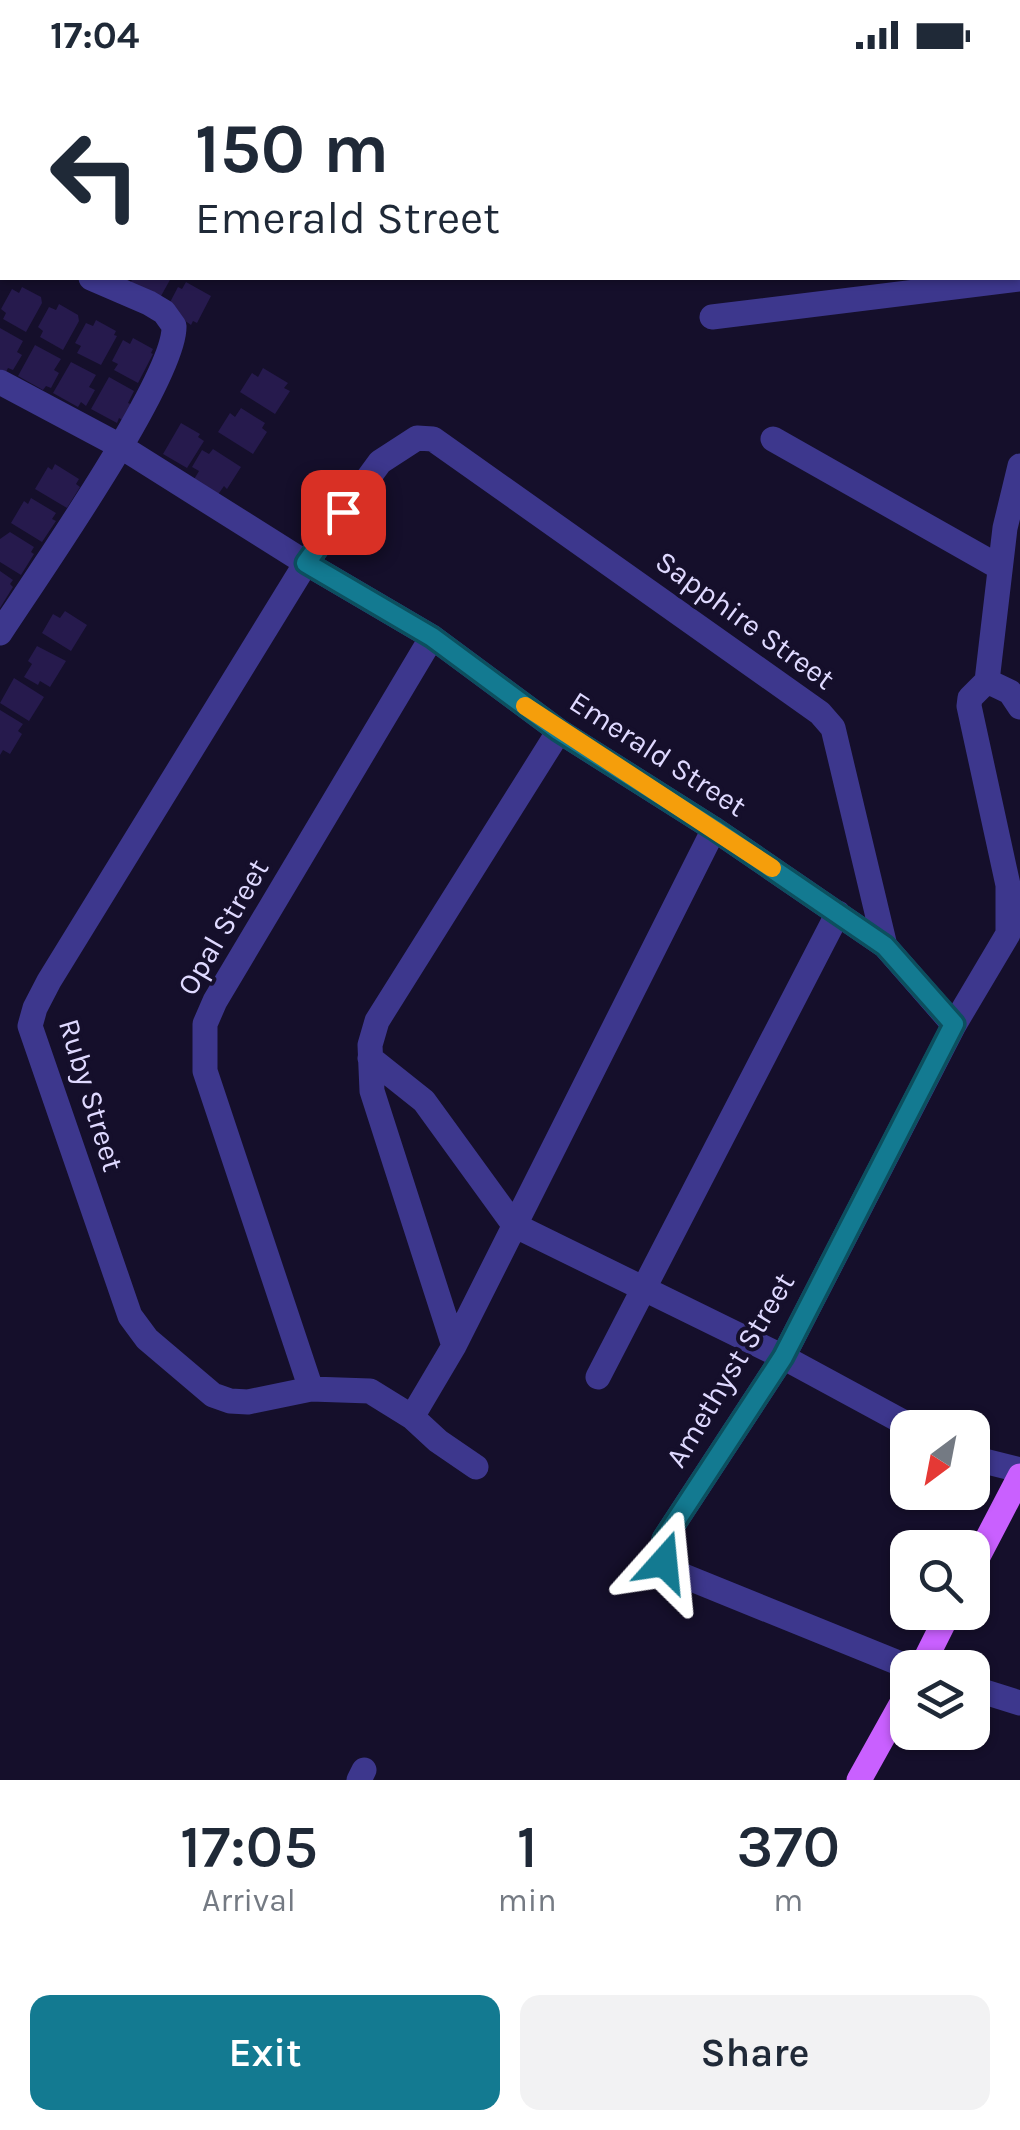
<!DOCTYPE html>
<html lang="en">
<head>
<meta charset="utf-8">
<style>
	body { margin:0; font-family:Karla,sans-serif; background:#f2f2f3; color:#1f2937; height:100vh; display:flex; flex-direction:column; font-size:38px; white-space:nowrap }
	* { box-sizing:border-box; margin:0 }
	p { font-size:32px; color:#747a83 }
	.icon { flex:none; width:55px; height:55px; fill:none; stroke:currentColor; stroke-width:2; stroke-linecap:round; stroke-linejoin:round }
	.map { position:relative; height:1710px; overflow:hidden }
	.sheet { display:flex; flex-direction:column; background:#fff; flex:1 }
	.sheet>* { flex:none }
	.top-card { position:absolute; left:0px; top:0px; width:1020px; height:210px; box-shadow:0 2px 8px #0004; background:#fff; color:#1f2937; overflow:hidden }
	.needle { width:65px; rotate:212deg }
	.tools { position:absolute; left:890px; top:1340px; display:grid; gap:20px }
	.tools a { display:grid; place-items:center; width:100px; height:100px; border-radius:20px; background:#fff; box-shadow:0 2px 8px #0004; font-size:50px }
	.pin { position:absolute; display:grid; place-items:center; width:85px; height:85px; color:#fff; margin:-42px; border-radius:20px; box-shadow:0 5px 15px #0006 }
	.me { position:absolute; width:110px; margin:-55px; rotate:18deg; stroke-linejoin:round; filter:drop-shadow(0 0 8px #0008) }
	.turn { display:flex; align-items:center; gap:35px; height:210px; padding:0 30px; font-size:45px }
	.turn .icon { width:130px; height:130px; stroke-width:2.5 }
	.turn b { display:block; font-size:70px; line-height:85px }
	.eta { display:flex; justify-content:space-evenly; align-items:center; height:170px; text-align:center }
	.eta b { font-size:60px; font-weight:600; line-height:70px }
	.cta { display:flex; gap:20px; margin-top:auto; padding:20px 30px }
	.cta a { flex:1; height:115px; border-radius:20px; background:#137a91; color:#fff; font-size:40px; font-weight:600; line-height:115px; text-align:center }
	.cta a+a { background:#f2f2f3; color:#1f2937 }
	.status { display:flex; justify-content:space-between; align-items:center; height:70px; padding:0 50px; background:#fff; direction:ltr }
	.status svg { height:28px; fill:currentColor }
	.map>svg:first-child { display:block }
	.building { fill:#261a4d }
	.lines { fill:none; stroke-linecap:round; stroke-linejoin:round }
	.minor { stroke:#3d378d; stroke-width:25 }
	.major { stroke:#c960ff; stroke-width:25 }
	.route-casing { stroke:#0c4f5e; stroke-width:25 }
	.route { stroke:#137a91; stroke-width:18 }
	.slow { stroke:#f59e0b; stroke-width:18 }
	.labels { text-anchor:middle; dominant-baseline:central; stroke-width:8; stroke-linejoin:round; paint-order:stroke }
	.street-label { font-size:30px; fill:#dfd9ff; stroke:#150f2b }
</style>
</head>
<body>
<div class="status"><b>17:04</b><svg viewBox="0 0 49 12"><path d="M0 12V9h3v3zM5 12V6h3v6zM10 12V3h3v9zM15 12V0h3v12zM26 1h20v11H26zM47 4h2v5h-2z"/></svg></div>
<div class="map">
<svg width="1020" height="1710" viewBox="0 0 1020 1710">
	<rect width="100%" height="100%" fill="#150f2b"/>
	<path class="building" d="M133,208H171L156,235L126,220Z
		M186,212L211,226L197,253L193,251L191,255L167,238L178,217L182,219Z
		M22,217L41,227L42,233L26,262L3,249L6,243L1,239L12,219L19,223Z
		M59,234L78,245L79,251L63,280L40,267L43,261L38,257L49,237L56,240Z
		M96,250L116,261L114,265L117,266L101,295L77,283L81,276L75,273L86,253L93,256Z
		M0,258L23,271L17,282L22,285L13,300L8,298L6,302L0,299Z
		M133,268L153,279L151,283L153,284L138,313L114,300L118,294L112,291L123,270L130,274Z
		M35,275L61,289L54,300L59,303L51,318L46,316L43,320L18,306Z
		M71,292L96,305L89,317L95,320L86,336L81,332L78,337L53,323Z
		M263,298L288,313L284,318L290,321L275,344L240,322L252,303L258,307Z
		M109,307L134,321L128,333L133,335L124,351L119,348L117,353L91,339Z
		M241,338L265,353L262,358L267,362L253,384L218,362L230,343L235,347Z
		M181,353L200,364L198,367L204,371L187,398L163,384Z
		M213,379L241,397L227,419L224,416L217,426L193,411L199,401L192,397L202,380L209,384Z
		M55,394L79,409L76,414L80,417L67,438L35,419L48,397L52,400Z
		M31,428L56,443L52,449L56,451L42,472L11,453L24,431L28,434Z
		M10,462L34,477L31,482L34,484L21,505L0,492V469Z
		M0,501L13,510L10,514L13,517L0,538Z
		M65,541L87,555L71,581L42,563L53,544L60,548Z
		M37,576L66,591L50,617L40,611L38,615L24,607L32,594L28,591Z
		M14,608L44,627L29,651L0,633Z
		M0,640L23,654L18,661L22,664L10,684L3,680L0,685Z"/>
	<g class="lines">
		<path class="minor" d="M0,167L2,169
			M712,247L1020,209
			M0,312L120,376L306,493L432,567L559,661L714,759L885,876L954,955
			M773,369L999,497
			M0,563C35,509 176,308 174,256L164,242L149,233L91,208
			M987,611L1010,622L1020,637
			M370,988L424,1031L514,1155L783,1287L914,1358
			M454,1276L372,1021L370,975L377,951L559,661
			M598,1307L838,843
			M311,1319L205,1001V954L215,931L432,567
			M412,1347L454,1276L714,759
			M972,1388L1020,1400
			M476,1397L438,1371L412,1347L370,1321L311,1319L248,1332L230,1331L213,1325L147,1269L130,1246L30,956L35,938L49,911L306,493L380,392L417,368L433,369L820,643L833,658L885,876
			M911,1598L679,1504C663,1495 662,1486 664,1469L783,1287L954,955L1008,864V815L969,636L970,628L987,611L1005,458L1020,396
			M972,1618L1020,1633
			M359,1710L364,1700"/>
		<path class="major" d="M972,1498L1020,1406
			M921,1598L949,1542
			M859,1710L908,1622"/>
	</g>
	<g class="lines">
		<defs>
			<path id="route" d="M343,442L306,493L432,567L559,661L714,759L885,876L954,954L783,1287L664,1469V1492"/>
		</defs>
		<use href="#route" class="route-casing"/>
		<use href="#route" class="route"/>
		<path class="slow" d="M525,636L772,798"/>
	</g>
	<g class="labels">
		<g class="street-label">
			<text transform="translate(745 550) rotate(36)">Sapphire Street</text>
			<text transform="translate(658 684) rotate(33)">Emerald Street</text>
			<text transform="translate(223 857) rotate(-60)">Opal Street</text>
			<text transform="translate(91 1025) rotate(73)">Ruby Street</text>
			<text transform="translate(730 1300) rotate(-59)">Amethyst Street</text>
		</g>
	</g>
</svg>
<div class="tools">
<a><svg class="needle" viewBox="-14 -14 28 28"><path d="M0-13l5 13h-10z" fill="#e53935"/><path d="M0 13l5-13h-10z" fill="#747a83"/></svg></a>
<a><svg class="icon" aria-label="search" viewBox="0 0 24 24"><circle cx="10" cy="10" r="6"/><path d="M15 15l6 6"/></svg></a>
<a><svg class="icon" aria-label="layers" viewBox="0 0 24 24"><path d="M12 4l9 5-9 5-9-5zM3 14l9 5 9-5"/></svg></a>
</div>
<div class="pin" style="left:343px;top:442px;background:#d93025"><svg class="icon" aria-label="arrive" viewBox="0 0 24 24"><path d="M6 21V4h12l-3 4 3 4H6"/></svg></div>
<svg class="me" style="left:664px;top:1492px" viewBox="-20 -20 40 40"><path d="M0-17L14 15 0 8-14 15z" fill="#137a91" stroke="#fff" stroke-width="4"/></svg>
<div class="top-card">
<div class="turn"><svg class="icon" aria-label="left" viewBox="0 0 24 24"><path d="M17 20v-9H6M10 6l-5 5 5 5"/></svg><div><b>150 m</b>Emerald Street</div></div>
</div>
</div>
<section class="sheet">
<div class="eta">
<div><b>17:05</b><p>Arrival</p></div>
<div><b>1</b><p>min</p></div>
<div><b>370</b><p>m</p></div>
</div>
<div class="cta"><a>Exit</a><a>Share</a></div>
</section>
</body>
</html>
